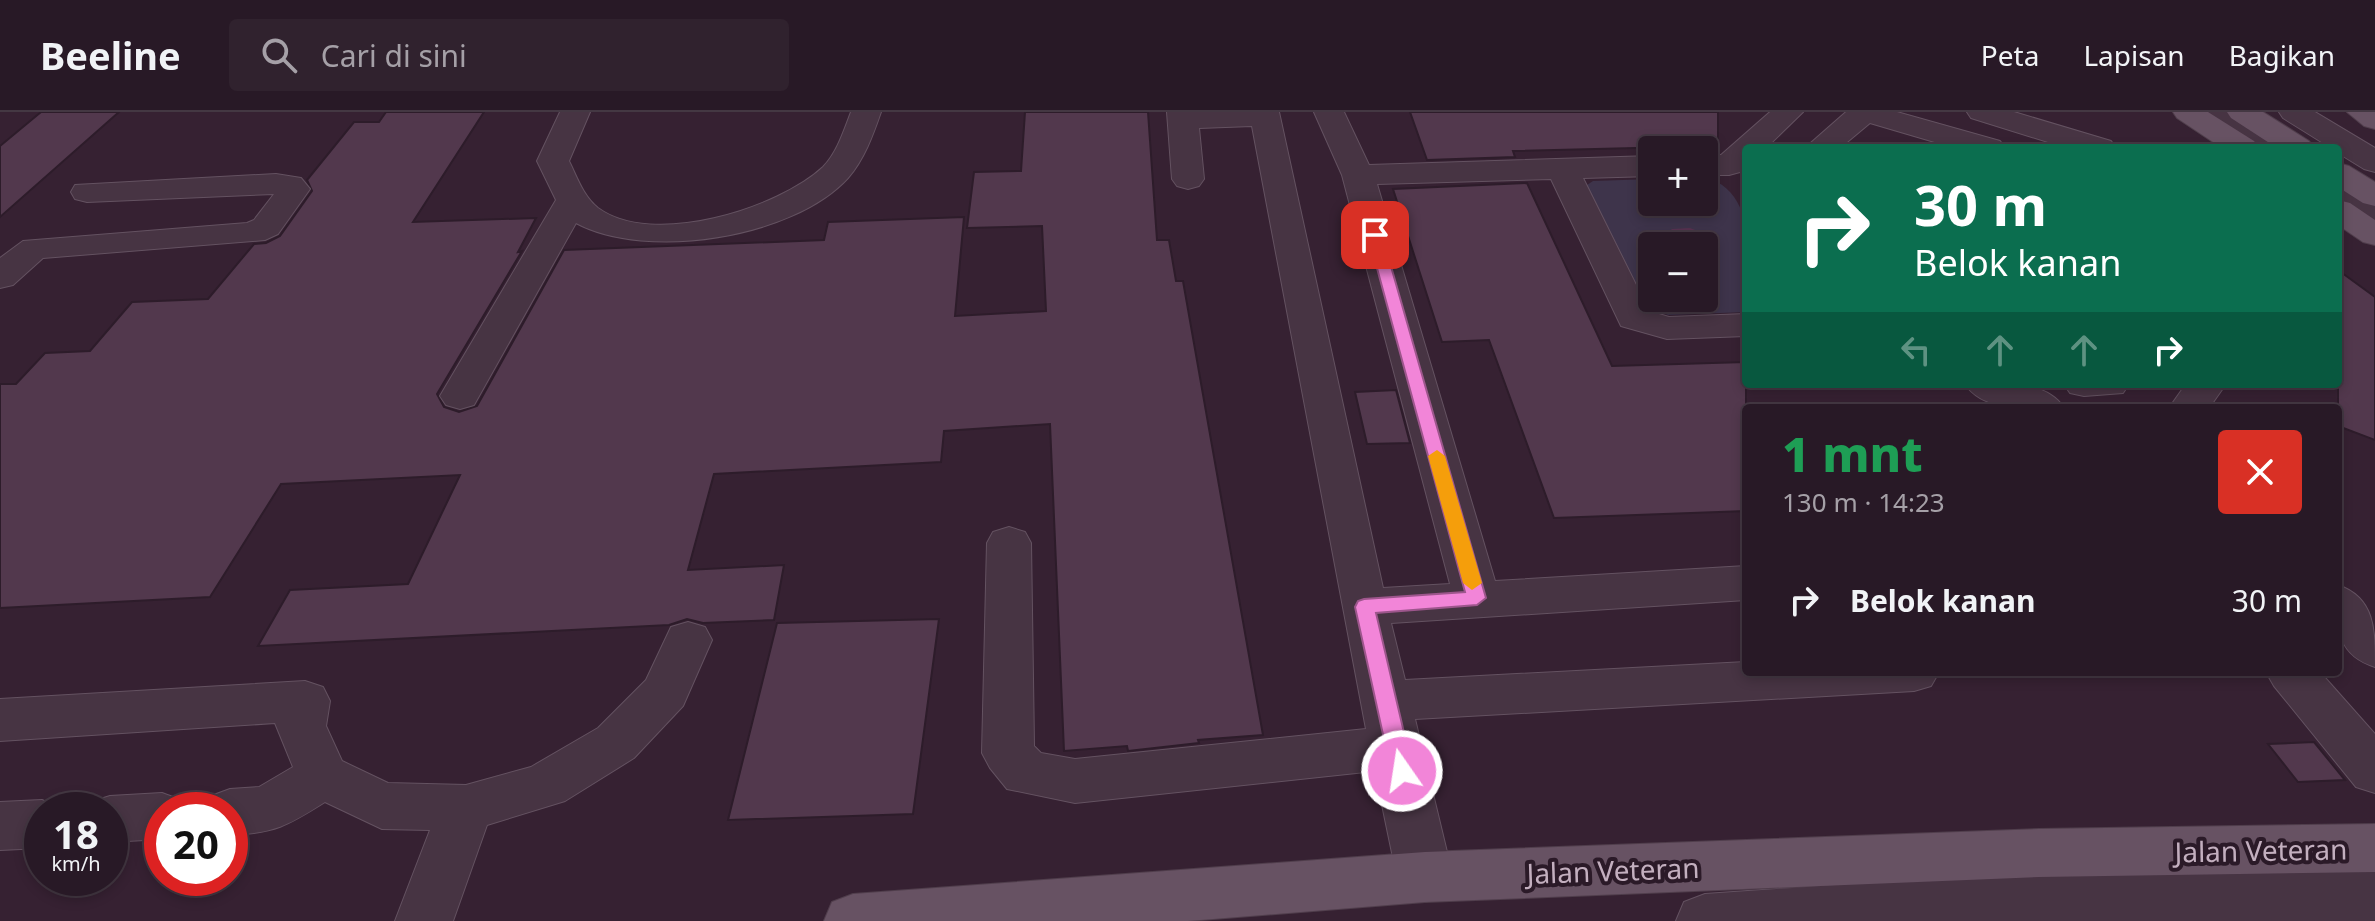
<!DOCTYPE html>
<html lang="id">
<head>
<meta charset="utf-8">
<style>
	body { margin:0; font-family:"Noto Sans",sans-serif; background:#30222e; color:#f1f3f6; height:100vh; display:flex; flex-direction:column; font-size:30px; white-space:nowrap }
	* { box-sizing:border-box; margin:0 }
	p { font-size:26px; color:#a5a0a7 }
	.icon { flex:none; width:44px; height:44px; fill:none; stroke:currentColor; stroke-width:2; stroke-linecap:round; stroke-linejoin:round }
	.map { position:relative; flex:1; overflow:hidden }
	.side { position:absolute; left:1742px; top:292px; width:600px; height:272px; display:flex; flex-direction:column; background:#281926; border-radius:8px; box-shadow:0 4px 12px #0003,0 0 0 2px #443843 }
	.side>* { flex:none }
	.top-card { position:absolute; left:1742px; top:32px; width:600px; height:244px; border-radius:8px; box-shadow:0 4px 12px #0003,0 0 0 2px #443843; background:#0b6e4f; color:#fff; overflow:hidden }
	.controls { position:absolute; left:1638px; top:24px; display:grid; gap:16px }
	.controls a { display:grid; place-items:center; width:80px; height:80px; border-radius:8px; background:#281926; box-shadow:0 4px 12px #0003,0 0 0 2px #443843; font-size:40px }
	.speed { position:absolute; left:24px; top:680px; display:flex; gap:16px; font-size:40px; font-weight:700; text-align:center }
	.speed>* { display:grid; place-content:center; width:104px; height:104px; border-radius:50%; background:#281926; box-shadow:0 4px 12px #0003,0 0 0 2px #443843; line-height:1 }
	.speed small { font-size:20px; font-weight:400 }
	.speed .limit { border:12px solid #d22; background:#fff; color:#111 }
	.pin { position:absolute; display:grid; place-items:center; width:68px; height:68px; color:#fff; margin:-34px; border-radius:16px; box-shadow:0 4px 12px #0006 }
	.me { position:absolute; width:88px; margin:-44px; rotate:347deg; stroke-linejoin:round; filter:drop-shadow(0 0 6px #0008) }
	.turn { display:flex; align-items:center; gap:28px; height:168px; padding:0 40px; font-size:36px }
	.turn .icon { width:104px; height:104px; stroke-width:2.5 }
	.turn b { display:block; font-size:56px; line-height:68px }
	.lanes { display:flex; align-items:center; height:76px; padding:0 40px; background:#0003; justify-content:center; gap:40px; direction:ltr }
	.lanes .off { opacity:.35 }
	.round { display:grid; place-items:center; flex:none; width:84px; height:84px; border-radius:8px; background:#30222e }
	.overview { display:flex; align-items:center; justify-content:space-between; height:136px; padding:0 40px }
	h1 { font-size:48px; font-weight:800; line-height:60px; color:#1e9e55 }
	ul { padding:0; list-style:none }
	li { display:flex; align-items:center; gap:24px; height:120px; padding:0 40px }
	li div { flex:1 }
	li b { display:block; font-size:30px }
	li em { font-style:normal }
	header { display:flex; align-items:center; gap:48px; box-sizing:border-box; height:112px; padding:0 40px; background:#281926; border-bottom:2px solid #443843 }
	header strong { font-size:38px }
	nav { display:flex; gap:44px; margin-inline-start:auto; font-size:28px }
	.search { width:560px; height:72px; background:#30222e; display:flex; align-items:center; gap:20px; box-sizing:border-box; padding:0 28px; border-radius:8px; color:#a5a0a7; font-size:30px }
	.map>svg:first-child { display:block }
	.green { fill:#3e344b; fill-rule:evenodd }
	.water { fill:#583250 }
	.building { fill:#52384d; stroke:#2d1c2a; stroke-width:2 }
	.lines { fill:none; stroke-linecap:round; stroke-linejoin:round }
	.minor-casing { stroke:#645261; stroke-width:2 }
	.major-casing { stroke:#503e4c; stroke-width:2 }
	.minor { fill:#473443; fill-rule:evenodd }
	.major { fill:#675263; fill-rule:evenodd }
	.route { fill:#f285d8; stroke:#9d568c; stroke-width:2 }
	.slow { fill:#f59e0b }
	.labels { text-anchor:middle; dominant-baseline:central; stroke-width:8; stroke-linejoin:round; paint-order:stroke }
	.near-street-label { font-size:28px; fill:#c3afbf; stroke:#2b1a28 }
</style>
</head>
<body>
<header>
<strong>Beeline</strong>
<div class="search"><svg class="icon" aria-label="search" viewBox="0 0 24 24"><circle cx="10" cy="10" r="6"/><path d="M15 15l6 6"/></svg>Cari di sini</div>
<nav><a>Peta</a><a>Lapisan</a><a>Bagikan</a></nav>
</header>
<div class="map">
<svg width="2375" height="809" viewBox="0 0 2375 809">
	<rect width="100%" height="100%" fill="#362132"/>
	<path class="green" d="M1704,65C1761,80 1746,152 1746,200L1668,203L1642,191L1581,77L1593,69L1652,67V90H1704ZM1652,134H1704V186H1652Z"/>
	<path class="water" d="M1690,116L1713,125L1718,135L1704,143V134H1698L1700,130L1697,127L1664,125L1672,117Z"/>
	<path class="building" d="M41,0H119L0,105V34Z
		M386,0H484L413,110L536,106L518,140L522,139L437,282L444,295L459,300L477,294L564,138L824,128L828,110L964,105L955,204L1046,199L1042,114L967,116L974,60L1021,59L1025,0H1148L1157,128H1169L1176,169H1183L1263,623L1198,628L1199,631L1128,639L1127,634L1064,639L1050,312L944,319L941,350L714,362L688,458L784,453L774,508L703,511L687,507L669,513L258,534L290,478L408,472L460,363L281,372L210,485L0,496V272H16L45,241L90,239L132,190L208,187L254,132L266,131L280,124L312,79L307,68L354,10H379Z
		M1410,0H1718V34L1513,39L1515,45L1427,48Z
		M1527,71L1612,254L1746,250V399L1554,406L1489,228L1442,230L1393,77Z
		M2338,158L2375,185V328L2338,314Z
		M1396,278L1410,331L1367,332L1355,280Z
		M939,507L913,702L728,708L777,511Z
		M2314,630L2345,668L2298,670L2268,632Z"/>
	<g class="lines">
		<defs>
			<path id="minor" d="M560,0H590L569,49C577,65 583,84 598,96C652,136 778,97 823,55C837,41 844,18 851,0H881C873,23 864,48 848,66C793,126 647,149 576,111L474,293L460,297L446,293L440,284L556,88L537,49Z
				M1167,0H1279L1383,476L1450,472L1342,63L1314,0H1344L1369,53L1652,44V64L1583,66L1649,199L1669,205L1746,202V224L1667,227L1621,214L1551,67L1377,72L1495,469L1746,454V488L1391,511L1405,568L1746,550V560H1939L1931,574L1914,579L1415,607L1453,765L1445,783L1425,790L1405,783L1397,765L1375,659L1075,691L1007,677L990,656L982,641L987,431L993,420L1009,415L1025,420L1031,431L1034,634L1041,641L1075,647L1366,617L1252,14L1199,16L1204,67L1199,74L1188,77L1177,74L1172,67Z
				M1770,0H1803L1766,36H1746V54L1740,60L1729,63H1704V43H1721Z
				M1846,0H1897L2000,29L2005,36H1955L1870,11L1840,36H1805Z
				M1967,0H2014L2111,29L2116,36H2067L1971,6Z
				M2200,0H2236L2282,29L2287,36H2250L2204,6Z
				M2279,0H2315L2375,36V60L2364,57L2338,41V36H2331L2283,6Z
				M276,62L301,66L310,77L278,122L265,128L43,146L13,173L0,176V146L23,129L247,111L254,108L274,82L87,90L75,87L71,80L75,73Z
				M2338,68L2350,71L2375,87V112L2363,109L2338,93Z
				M1965,272C1996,272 2045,266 2064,296C2033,296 1985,302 1965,272Z
				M2064,272H2129L2123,281L2084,284L2070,281Z
				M2186,272H2226L2209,296H2169Z
				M2338,473C2375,486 2375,517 2375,555C2332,541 2338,510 2338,473Z
				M688,510L705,515L712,528L683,594L634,646L565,689L487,713L453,809H395L430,718L382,717L325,690C287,714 275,721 230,723V698H204L211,684L230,677L259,675L293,655L275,611L0,629V587L305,569L323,575L330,589L326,614L342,649L388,671L466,673L531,655L598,616L646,568L671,515Z
				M2266,560H2320L2375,622V681L2356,675L2274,574Z
				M162,681L181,688L186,698H162V727L110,730V698H87L91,690L110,684Z
				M42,688L63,698H42V736L0,738V690Z
				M2375,759V809H1676L1684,790L1705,782L1982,763Z"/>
			<path id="major" d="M2173,0H2208L2254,29L2259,36H2222L2177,6Z
				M2227,0H2263L2309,29L2314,36H2277L2231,6Z
				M2347,0H2375V17L2364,14Z
				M2338,51L2349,54L2375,70V94L2363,91L2338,75Z
				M2338,88L2350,91L2375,108V133L2363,130L2338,113Z
				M2375,712V760L2039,765L1425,790L1188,809H824L832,790L853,782L1425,740L2039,717Z"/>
		</defs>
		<use href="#minor" class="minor-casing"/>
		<use href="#major" class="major-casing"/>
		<use href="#minor" class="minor"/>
		<use href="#major" class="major"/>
	</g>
	<path class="route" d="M1375,119L1382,123L1486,486L1477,493L1376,501L1413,659L1410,666L1402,669L1395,666L1391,659L1355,495L1358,489L1364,487L1465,480L1368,123Z"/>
	<path class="slow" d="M1437,338L1445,344L1482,471L1472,478L1463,471L1428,344Z"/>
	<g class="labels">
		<g class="near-street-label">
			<text transform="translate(2261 738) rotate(-1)">Jalan Veteran</text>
			<text transform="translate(1613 758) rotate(-2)">Jalan Veteran</text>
		</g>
	</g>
</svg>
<div class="controls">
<a>+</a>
<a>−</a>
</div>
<div class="speed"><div>18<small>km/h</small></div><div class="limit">20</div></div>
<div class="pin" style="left:1375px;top:123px;background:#d93025"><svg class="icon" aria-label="arrive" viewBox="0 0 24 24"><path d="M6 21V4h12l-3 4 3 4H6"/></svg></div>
<svg class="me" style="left:1402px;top:659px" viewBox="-20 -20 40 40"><circle r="17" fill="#f285d8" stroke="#fff" stroke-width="3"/><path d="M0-11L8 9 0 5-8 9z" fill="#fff"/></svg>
<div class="top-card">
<div class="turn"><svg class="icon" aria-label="right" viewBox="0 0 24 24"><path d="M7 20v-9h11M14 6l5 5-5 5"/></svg><div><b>30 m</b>Belok kanan</div></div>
<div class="lanes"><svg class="icon off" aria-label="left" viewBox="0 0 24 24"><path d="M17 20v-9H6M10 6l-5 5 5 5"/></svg><svg class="icon off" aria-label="ahead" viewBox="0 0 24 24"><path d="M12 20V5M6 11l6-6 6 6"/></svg><svg class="icon off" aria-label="ahead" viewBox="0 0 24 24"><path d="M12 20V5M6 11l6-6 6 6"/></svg><svg class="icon" aria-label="right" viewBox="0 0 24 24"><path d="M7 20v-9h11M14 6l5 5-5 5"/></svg></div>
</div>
<section class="side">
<div class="overview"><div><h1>1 mnt</h1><p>130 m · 14:23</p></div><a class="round" style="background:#d93025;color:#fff"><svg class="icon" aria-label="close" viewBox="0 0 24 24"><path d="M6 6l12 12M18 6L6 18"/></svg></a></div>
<ul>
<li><svg class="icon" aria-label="right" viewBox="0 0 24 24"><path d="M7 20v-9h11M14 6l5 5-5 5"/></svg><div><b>Belok kanan</b></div><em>30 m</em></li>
</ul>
</section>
</div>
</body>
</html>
